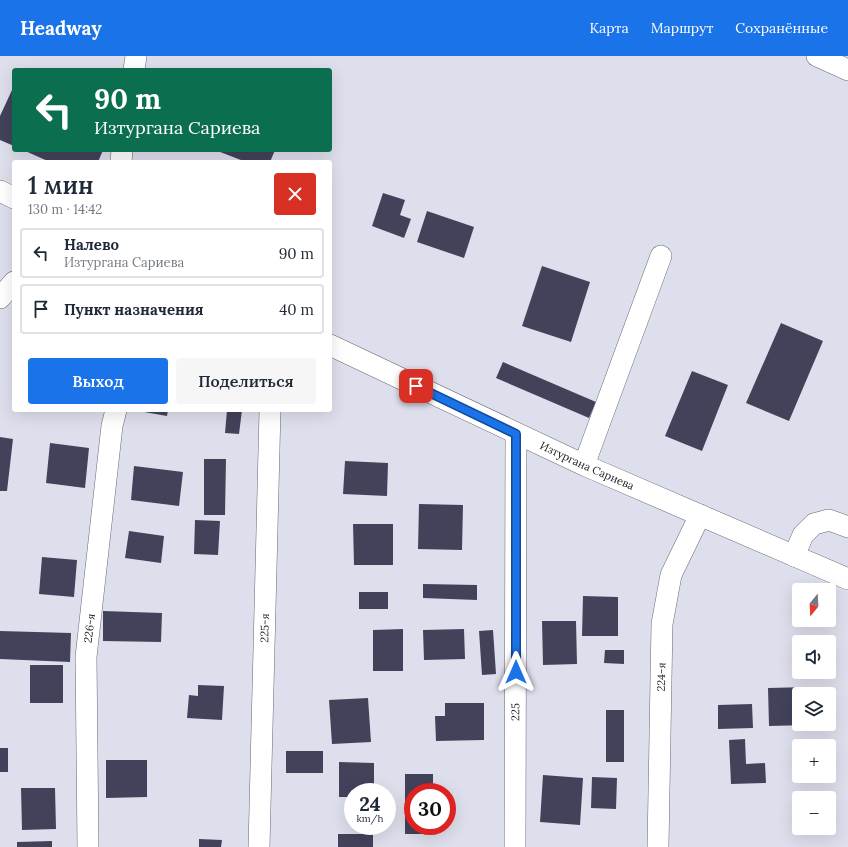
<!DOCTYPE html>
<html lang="ru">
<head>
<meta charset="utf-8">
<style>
	body { margin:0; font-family:Lora,serif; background:#f6f6f7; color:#1f2937; height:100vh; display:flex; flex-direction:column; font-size:15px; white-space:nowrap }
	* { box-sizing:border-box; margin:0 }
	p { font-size:13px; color:#747a83 }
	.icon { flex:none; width:22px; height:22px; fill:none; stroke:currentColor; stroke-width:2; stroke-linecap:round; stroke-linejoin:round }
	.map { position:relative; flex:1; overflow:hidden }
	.details { position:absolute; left:12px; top:104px; width:320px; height:252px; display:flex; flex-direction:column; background:#fff; border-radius:4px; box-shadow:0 4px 16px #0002 }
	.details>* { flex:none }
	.banner { position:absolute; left:12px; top:12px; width:320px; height:84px; border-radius:4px; box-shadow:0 4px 16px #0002; background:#0b6e4f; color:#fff; overflow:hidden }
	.needle { width:26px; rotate:198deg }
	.tools { position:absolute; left:792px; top:527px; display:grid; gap:8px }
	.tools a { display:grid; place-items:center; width:44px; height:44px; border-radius:4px; background:#fff; box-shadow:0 4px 16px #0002; font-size:20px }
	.speed { position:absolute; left:344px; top:727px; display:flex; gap:8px; font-size:20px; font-weight:700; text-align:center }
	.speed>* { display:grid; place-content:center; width:52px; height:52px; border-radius:50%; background:#fff; box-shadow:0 4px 16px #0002; line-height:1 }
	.speed small { font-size:10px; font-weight:400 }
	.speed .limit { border:6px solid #d22; background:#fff; color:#111 }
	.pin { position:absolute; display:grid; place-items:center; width:34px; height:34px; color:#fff; margin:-17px; border-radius:8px; box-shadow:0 2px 6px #0006 }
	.me { position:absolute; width:44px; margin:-22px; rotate:0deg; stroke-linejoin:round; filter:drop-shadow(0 0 3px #0008) }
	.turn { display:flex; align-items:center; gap:14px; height:84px; padding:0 16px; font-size:18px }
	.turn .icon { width:52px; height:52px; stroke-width:2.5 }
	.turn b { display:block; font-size:28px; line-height:34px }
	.round { display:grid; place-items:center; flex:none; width:42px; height:42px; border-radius:4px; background:#f6f6f7 }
	.head { display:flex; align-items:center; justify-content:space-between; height:68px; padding:0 16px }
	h1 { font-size:24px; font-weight:600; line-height:30px }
	.action { display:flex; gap:8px; margin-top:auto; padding:8px 16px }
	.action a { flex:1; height:46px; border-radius:4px; background:#1a73e8; color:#fff; font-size:16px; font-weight:600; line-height:46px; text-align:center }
	.action a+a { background:#f6f6f7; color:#1f2937 }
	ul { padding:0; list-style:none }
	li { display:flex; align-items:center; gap:12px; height:50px; margin:0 8px 6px; padding:0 8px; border:2px solid #e0e1e3; border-radius:4px }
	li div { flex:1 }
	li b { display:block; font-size:15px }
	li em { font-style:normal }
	header { display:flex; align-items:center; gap:24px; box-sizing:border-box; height:56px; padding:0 20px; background:#1a73e8; color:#fff }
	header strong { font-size:19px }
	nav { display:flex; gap:22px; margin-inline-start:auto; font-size:14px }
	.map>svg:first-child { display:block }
	.building { fill:#42435b }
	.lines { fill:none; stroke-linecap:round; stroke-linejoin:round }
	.minor-casing { stroke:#676873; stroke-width:22 }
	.minor { stroke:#fff; stroke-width:21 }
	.route-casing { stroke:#114b97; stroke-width:10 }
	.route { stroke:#1a73e8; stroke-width:7 }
	.labels { text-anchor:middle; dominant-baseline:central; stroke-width:4; stroke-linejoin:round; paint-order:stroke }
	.street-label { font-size:11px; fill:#1d1d22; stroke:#dedfec }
</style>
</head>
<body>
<header>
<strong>Headway</strong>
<nav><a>Карта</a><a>Маршрут</a><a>Сохранённые</a></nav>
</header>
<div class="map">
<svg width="848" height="791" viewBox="0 0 848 791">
	<rect width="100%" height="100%" fill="#dedfec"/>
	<path class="building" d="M12,34L14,35V90L0,84V60Z
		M23,94H103L98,106H50Z
		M215,94H275L270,106H246Z
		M383,137L405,144L400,159L411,163L404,182L372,170Z
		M427,155L474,171L464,202L417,186Z
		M542,210L590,226L571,286L522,270Z
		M781,267L823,285L789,365L746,347Z
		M503,306L596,346L589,362L496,322Z
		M692,315L728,329L702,395L665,380Z
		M144,354H168L167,360L144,356Z
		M227,354H242L239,378L225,377Z
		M0,381L13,383L7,435H0Z
		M50,387L89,392L85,432L46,427Z
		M204,403H226L225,459H204Z
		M345,405L388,407L387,440L343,438Z
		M134,410L183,416L179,450L131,444Z
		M419,448L463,449L462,494L418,493Z
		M195,464L220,465L218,499L194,498Z
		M353,468H393V509H354Z
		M129,475L164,480L161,507L125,502Z
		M42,501L77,504L74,541L39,538Z
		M423,528L477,529V544L423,542Z
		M359,536H388V553H359Z
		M583,540L618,541V580H582Z
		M103,555L162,557L161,586L103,585Z
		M542,565H576L577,608L543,609Z
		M403,573V615H373V574Z
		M464,573L465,603L424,604L423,574Z
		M493,574L496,618L482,619L479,575Z
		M0,575L71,577L70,606L0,603Z
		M605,594H624V608L604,607Z
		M30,609H63V647H30Z
		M198,629L224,630L222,664L187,662L189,639L198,640Z
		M809,631L810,638H799V668H807V669L769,670L768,632Z
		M368,642L371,686L332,688L329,644Z
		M445,647H484V684L436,685L435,660H445Z
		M752,648L753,672L718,673V649Z
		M606,654H624V706H606Z
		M745,683L746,708L765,707L766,727L731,728L729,684Z
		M0,692H8V716H0Z
		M286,695H323V717H286Z
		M106,704H147V741L106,742Z
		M339,706L374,707V736H353V741H339Z
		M405,718H433V736H413V770H422V778H405Z
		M543,719L583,722L580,769L540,766Z
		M592,721L617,722L616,753L591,752Z
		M21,732H55L56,773L22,774Z
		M338,778H373V791H338Z
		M199,783L222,784L221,791H199Z
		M52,785V791H17V786Z"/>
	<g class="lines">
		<defs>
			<g id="minor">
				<path d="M817,0L848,14"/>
				<path d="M134,14L136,0"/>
				<path d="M121,106L122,94"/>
				<path d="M0,135L14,142"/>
				<path d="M0,242L14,226"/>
				<path id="s1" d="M330,289L584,409L848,523"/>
				<path d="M584,409L661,200"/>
				<path d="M794,500L803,479L814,468L829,464L848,471"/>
				<path id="s2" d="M88,791L86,601L112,370L116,354"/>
				<path id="s3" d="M259,791L270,354"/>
				<path id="s4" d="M515,791L516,378"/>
				<path id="s5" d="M658,791L662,568L671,519L700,459"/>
			</g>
		</defs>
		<use href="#minor" class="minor-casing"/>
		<use href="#minor" class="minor"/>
	</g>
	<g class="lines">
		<defs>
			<path id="route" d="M416,330L516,378V616"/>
		</defs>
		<use href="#route" class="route-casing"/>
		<use href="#route" class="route"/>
	</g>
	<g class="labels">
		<g class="street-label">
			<text stroke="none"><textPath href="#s1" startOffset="284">Изтургана Сариева</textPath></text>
			<text stroke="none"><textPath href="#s2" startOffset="219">226-я</textPath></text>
			<text stroke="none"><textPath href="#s3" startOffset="219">225-я</textPath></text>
			<text stroke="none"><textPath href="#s5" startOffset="170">224-я</textPath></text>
			<text stroke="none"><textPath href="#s4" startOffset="135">225</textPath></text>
		</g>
	</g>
</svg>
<div class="tools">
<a><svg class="needle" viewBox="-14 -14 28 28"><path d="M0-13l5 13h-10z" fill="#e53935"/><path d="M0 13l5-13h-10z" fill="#747a83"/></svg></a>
<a><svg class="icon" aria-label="sound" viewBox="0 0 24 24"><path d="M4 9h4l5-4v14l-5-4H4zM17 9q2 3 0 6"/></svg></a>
<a><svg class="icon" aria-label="layers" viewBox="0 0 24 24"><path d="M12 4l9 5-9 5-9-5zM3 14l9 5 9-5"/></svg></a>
<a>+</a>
<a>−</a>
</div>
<div class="speed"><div>24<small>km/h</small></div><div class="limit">30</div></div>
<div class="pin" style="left:416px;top:330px;background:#d93025"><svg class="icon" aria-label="arrive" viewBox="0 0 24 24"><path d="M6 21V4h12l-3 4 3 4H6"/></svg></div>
<svg class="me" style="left:516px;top:616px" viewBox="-20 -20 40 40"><path d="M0-17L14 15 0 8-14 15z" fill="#1a73e8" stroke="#fff" stroke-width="4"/></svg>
<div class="banner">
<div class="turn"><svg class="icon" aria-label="left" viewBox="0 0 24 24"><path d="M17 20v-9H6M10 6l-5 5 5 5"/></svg><div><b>90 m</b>Изтургана Сариева</div></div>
</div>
<section class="details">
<div class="head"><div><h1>1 мин</h1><p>130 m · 14:42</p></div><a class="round" style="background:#d93025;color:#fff"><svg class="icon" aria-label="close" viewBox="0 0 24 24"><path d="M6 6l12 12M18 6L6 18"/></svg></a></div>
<ul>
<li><svg class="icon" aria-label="left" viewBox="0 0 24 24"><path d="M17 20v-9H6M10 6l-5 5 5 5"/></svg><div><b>Налево</b><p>Изтургана Сариева</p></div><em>90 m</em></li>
<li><svg class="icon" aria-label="arrive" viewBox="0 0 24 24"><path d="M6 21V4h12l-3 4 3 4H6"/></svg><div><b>Пункт назначения</b></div><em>40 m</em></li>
</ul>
<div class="action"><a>Выход</a><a>Поделиться</a></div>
</section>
</div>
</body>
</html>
